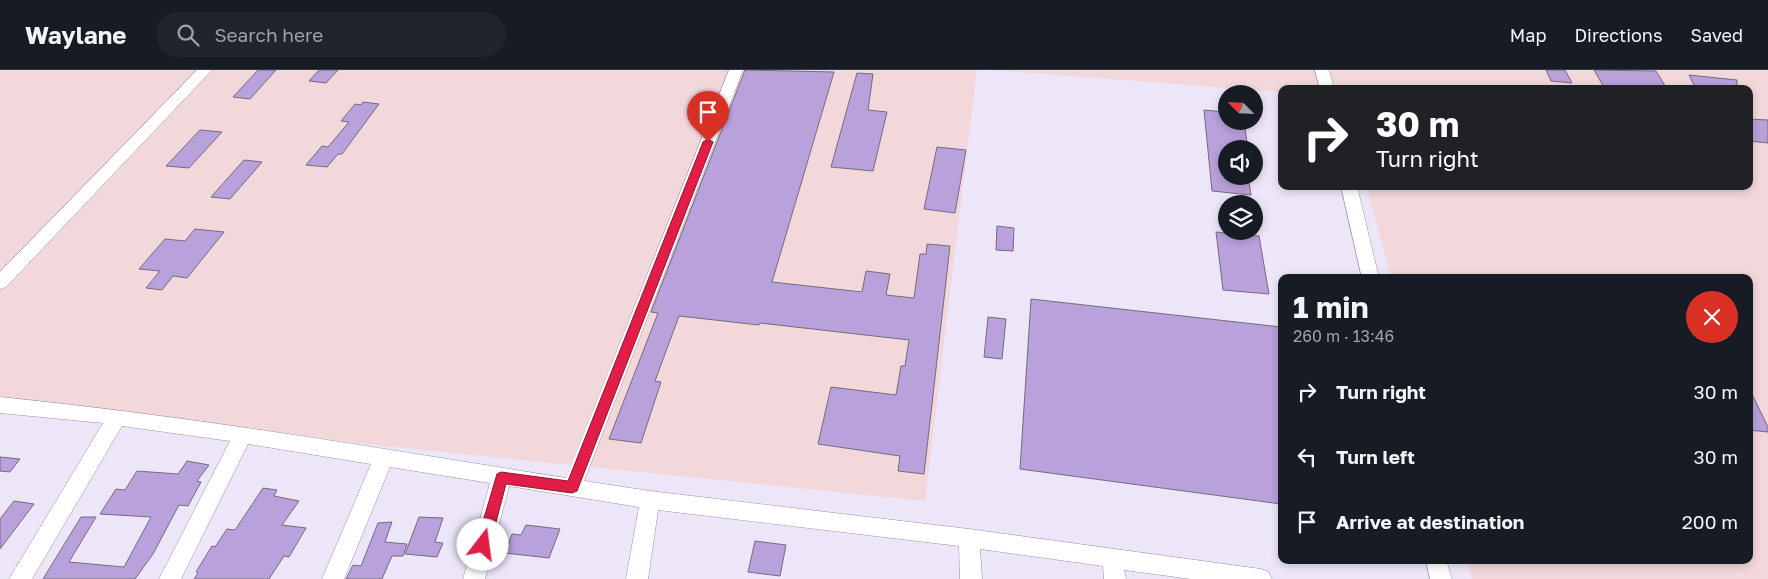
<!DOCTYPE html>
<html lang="en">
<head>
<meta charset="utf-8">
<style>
	body { margin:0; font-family:"Golos Text",sans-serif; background:#20242c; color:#f1f3f6; height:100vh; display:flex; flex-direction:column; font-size:19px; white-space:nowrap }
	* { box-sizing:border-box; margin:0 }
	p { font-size:16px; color:#9ea1a6 }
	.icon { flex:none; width:28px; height:28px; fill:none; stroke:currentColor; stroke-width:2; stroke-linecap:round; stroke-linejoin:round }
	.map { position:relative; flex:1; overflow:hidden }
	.side { position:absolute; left:1278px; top:204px; width:475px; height:290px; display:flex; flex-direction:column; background:#171b24; border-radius:10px; box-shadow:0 2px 8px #0003 }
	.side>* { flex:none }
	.banner { position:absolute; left:1278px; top:15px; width:475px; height:105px; border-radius:10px; box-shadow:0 2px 8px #0003; background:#202124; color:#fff; overflow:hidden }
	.needle { width:32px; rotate:294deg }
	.tools { position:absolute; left:1218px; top:15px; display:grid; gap:10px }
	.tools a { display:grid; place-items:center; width:45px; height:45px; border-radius:50%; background:#171b24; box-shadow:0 2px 8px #0003; font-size:25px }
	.pin { position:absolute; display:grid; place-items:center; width:42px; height:42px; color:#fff; margin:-51px -21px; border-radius:50% 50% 50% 0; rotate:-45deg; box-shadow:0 0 5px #0007 }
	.pin .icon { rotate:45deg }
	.me { position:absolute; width:55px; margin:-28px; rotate:15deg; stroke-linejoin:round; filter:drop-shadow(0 0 4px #0008) }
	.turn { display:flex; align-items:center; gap:18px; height:105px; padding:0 15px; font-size:22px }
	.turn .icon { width:65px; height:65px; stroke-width:2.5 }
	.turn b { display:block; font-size:35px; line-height:42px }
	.round { display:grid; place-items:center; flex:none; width:52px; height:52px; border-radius:26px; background:#20242c }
	.head { display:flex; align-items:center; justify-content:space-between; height:85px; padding:0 15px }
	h1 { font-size:30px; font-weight:700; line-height:38px }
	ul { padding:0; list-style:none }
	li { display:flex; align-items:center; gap:15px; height:65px; padding:0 15px }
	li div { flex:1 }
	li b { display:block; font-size:19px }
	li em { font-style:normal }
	header { display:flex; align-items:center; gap:30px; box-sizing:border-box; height:70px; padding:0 25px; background:#171b24; border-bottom:1px solid #363941 }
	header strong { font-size:24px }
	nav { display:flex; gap:28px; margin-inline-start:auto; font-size:18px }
	.search { width:350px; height:45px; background:#20242c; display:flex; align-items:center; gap:12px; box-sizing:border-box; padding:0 18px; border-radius:28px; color:#9ea1a6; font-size:19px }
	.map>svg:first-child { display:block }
	.industrial { fill:#f3d8db }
	.building { fill:#b9a1dc; stroke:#726c7c }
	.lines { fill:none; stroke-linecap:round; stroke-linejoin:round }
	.minor-casing { stroke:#9a93a4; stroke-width:1 }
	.minor { fill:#fff; fill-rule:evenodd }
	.route { fill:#e11d48; stroke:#92132f }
</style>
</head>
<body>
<header>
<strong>Waylane</strong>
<div class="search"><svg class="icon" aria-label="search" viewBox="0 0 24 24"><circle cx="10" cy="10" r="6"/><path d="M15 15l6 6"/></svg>Search here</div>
<nav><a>Map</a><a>Directions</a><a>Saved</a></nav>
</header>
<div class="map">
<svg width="1768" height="509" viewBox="0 0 1768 509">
	<rect width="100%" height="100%" fill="#ede6f9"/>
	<path class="industrial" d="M0,0H977L925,431L0,337Z
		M990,0H1768V509H1472L1467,490H1749V208L1391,207L1366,116H1749V19H1281V22Z"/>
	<path class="building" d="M258,0H276L250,29L233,27Z
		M319,0H338L326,13L309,11Z
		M745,0L834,2L772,212L862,222L866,201L890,204L886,225L914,228L920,184H926L927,174L950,176L924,404L898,401L900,386L818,374L831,317L896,325L901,296H905L909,270L760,253L759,255L679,246L655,311L661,312L641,373L609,369L658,243L651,242Z
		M1546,0H1565L1572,13L1551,11Z
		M1594,0L1656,1L1667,19H1605Z
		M857,3L873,4L868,40L887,42L873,101L831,97Z
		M1689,5L1737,10V19H1696Z
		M363,32L379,34L342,84H338L327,97L306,95L322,76L328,77L349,52L341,51L355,34L361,35Z
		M1204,40L1226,42V51H1244L1248,79H1226V106H1248L1251,125L1212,121Z
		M1749,49L1768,50V73L1749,71Z
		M200,60L222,62L189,98L166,96Z
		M937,77L966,80L955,143L924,139Z
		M244,90L262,92L230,129L211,127Z
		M997,156L1014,158L1013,181L996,180Z
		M195,159L224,162L187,208L173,206L162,220L146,218L160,201L139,199L165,169L185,171Z
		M1216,162L1259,166L1269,224L1223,220Z
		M1031,229L1281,257V434L1020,399Z
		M988,247L1006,249L1002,289L984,287Z
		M1749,318L1768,357V362L1749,360Z
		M0,387L20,389L10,402L0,401Z
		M187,391L209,395L197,411L201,412L188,436L179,435L153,484L135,509H43L81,447H96L69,492L124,497L151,447L100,444L116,419L125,420L137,401L178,404Z
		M263,418L277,420L274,426L299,431L282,455L306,458L289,487L284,486L269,509H194L198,503L196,502L212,476L215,477L227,459L235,460Z
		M14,431L34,434L0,479V449Z
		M419,447L443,448L435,472L443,473L437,487L405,484Z
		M392,452L385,472L407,474L403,486H392L382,509H346L353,495L361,496L378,453Z
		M526,455L560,459L549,488L505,483L512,464L521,465Z
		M755,471L786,475L780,506L748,502Z"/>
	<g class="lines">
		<defs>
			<path id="minor" d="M197,0H212L6,217L0,219V202Z
				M729,0H743L584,411L650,421L969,459L1261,499L1269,502L1272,509H1191L1124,500L1126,509H1104L1103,496L980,479L982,509H960L959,476L658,440L648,509H626L639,437L509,416L485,509H463L490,413L390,397L344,509H322L371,394L248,374L181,509H159L230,371L122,356L32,509H9L103,353L0,343V327C190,346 377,378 566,408Z
				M1315,0H1329L1334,19H1320Z
				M1341,116H1357L1379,208H1362Z
				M1426,490H1446L1452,509H1430Z"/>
		</defs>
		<use href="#minor" class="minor-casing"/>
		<use href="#minor" class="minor"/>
	</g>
	<path class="route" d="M708,69L713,72L577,421L572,423L506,414L490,475L488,480L483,482L478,480L476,475L497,404L501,402L568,411L703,72Z"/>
</svg>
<div class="tools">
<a><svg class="needle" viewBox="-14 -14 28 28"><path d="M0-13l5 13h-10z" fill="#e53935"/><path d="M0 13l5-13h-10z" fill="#9ea1a6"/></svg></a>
<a><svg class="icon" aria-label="sound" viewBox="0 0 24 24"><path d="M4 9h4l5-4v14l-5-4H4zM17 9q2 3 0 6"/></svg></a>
<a><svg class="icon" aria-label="layers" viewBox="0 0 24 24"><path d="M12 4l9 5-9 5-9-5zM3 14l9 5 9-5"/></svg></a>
</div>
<div class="pin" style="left:708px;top:72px;background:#d93025"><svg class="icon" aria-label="arrive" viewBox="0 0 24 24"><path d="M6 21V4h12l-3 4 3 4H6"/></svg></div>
<svg class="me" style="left:483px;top:475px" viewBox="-20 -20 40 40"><circle r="19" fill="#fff"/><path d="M0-13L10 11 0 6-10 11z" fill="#e11d48"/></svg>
<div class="banner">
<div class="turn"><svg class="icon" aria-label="right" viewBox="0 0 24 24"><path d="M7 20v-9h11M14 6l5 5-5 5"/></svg><div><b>30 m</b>Turn right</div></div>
</div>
<section class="side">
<div class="head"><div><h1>1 min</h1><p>260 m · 13:46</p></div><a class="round" style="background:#d93025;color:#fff"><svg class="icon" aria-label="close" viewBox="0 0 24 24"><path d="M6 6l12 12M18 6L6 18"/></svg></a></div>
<ul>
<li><svg class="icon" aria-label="right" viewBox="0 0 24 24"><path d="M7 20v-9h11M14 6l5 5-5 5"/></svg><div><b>Turn right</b></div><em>30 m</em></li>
<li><svg class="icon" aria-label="left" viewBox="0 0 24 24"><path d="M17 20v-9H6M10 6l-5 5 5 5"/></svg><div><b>Turn left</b></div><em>30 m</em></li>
<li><svg class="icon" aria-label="arrive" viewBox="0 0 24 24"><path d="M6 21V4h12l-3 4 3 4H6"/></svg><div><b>Arrive at destination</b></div><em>200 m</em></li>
</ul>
</section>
</div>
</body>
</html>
